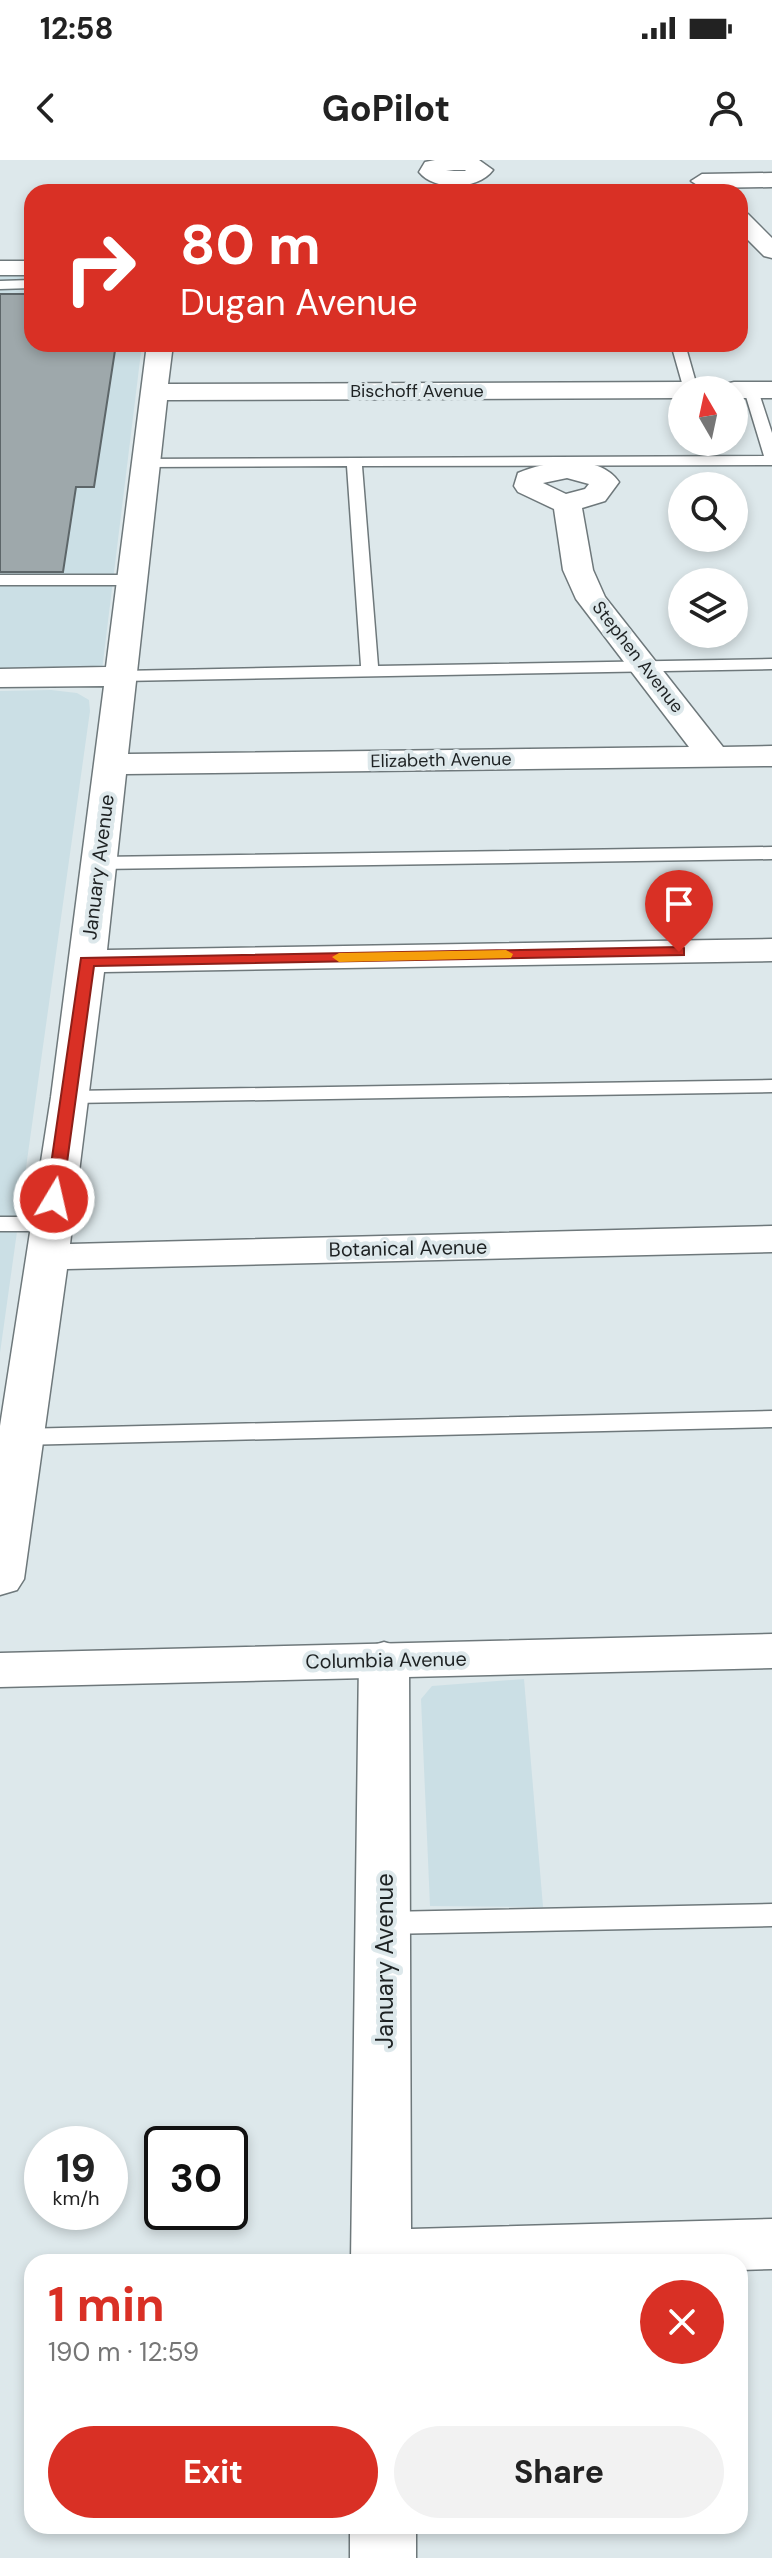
<!DOCTYPE html>
<html lang="en">
<head>
<meta charset="utf-8">
<style>
	body { margin:0; font-family:"DM Sans",sans-serif; background:#f2f2f2; color:#222; height:100vh; display:flex; flex-direction:column; font-size:30px; white-space:nowrap }
	* { box-sizing:border-box; margin:0 }
	p { font-size:26px; color:#767676 }
	.icon { flex:none; width:44px; height:44px; fill:none; stroke:currentColor; stroke-width:2; stroke-linecap:round; stroke-linejoin:round }
	.map { position:relative; flex:1; overflow:hidden }
	.drawer { position:absolute; left:24px; top:2094px; width:724px; height:280px; display:flex; flex-direction:column; background:#fff; border-radius:24px; box-shadow:0 4px 12px #0003 }
	.drawer>* { flex:none }
	.guide { position:absolute; left:24px; top:24px; width:724px; height:168px; border-radius:24px; box-shadow:0 4px 12px #0003; background:#d93025; color:#fff; overflow:hidden }
	.needle { width:52px; rotate:351deg }
	.buttons { position:absolute; left:668px; top:216px; display:grid; gap:16px }
	.buttons a { display:grid; place-items:center; width:80px; height:80px; border-radius:50%; background:#fff; box-shadow:0 4px 12px #0003; font-size:40px }
	.speed { position:absolute; left:24px; top:1966px; display:flex; gap:16px; font-size:40px; font-weight:700; text-align:center }
	.speed>* { display:grid; place-content:center; width:104px; height:104px; border-radius:50%; background:#fff; box-shadow:0 4px 12px #0003; line-height:1 }
	.speed small { font-size:20px; font-weight:400 }
	.speed .limit { border:4px solid #111; border-radius:12px; background:#fff; color:#111 }
	.pin { position:absolute; display:grid; place-items:center; width:68px; height:68px; color:#fff; margin:-82px -34px; border-radius:50% 50% 50% 0; rotate:-45deg; box-shadow:0 0 8px #0007 }
	.pin .icon { rotate:45deg }
	.me { position:absolute; width:88px; margin:-44px; rotate:9deg; stroke-linejoin:round; filter:drop-shadow(0 0 6px #0008) }
	.turn { display:flex; align-items:center; gap:28px; height:168px; padding:0 24px; font-size:36px }
	.turn .icon { width:104px; height:104px; stroke-width:2.5 }
	.turn b { display:block; font-size:56px; line-height:68px }
	.round { display:grid; place-items:center; flex:none; width:84px; height:84px; border-radius:42px; background:#f2f2f2 }
	.overview { display:flex; align-items:center; justify-content:space-between; height:136px; padding:0 24px }
	h1 { font-size:48px; font-weight:700; line-height:60px; color:#d93025 }
	.cta { display:flex; gap:16px; margin-top:auto; padding:16px 24px }
	.cta a { flex:1; height:92px; border-radius:48px; background:#d93025; color:#fff; font-size:32px; font-weight:700; line-height:92px; text-align:center }
	.cta a+a { background:#f2f2f2; color:#222 }
	.status { display:flex; justify-content:space-between; align-items:center; height:56px; padding:0 40px; background:#fff; direction:ltr }
	.status svg { height:22px; fill:currentColor }
	header { display:flex; justify-content:space-between; align-items:center; height:104px; padding:0 24px; background:#fff; font-size:36px; font-weight:700 }
	.map>svg:first-child { display:block }
	.built { fill:#cbdfe5 }
	.building { fill:#9ea8ab; stroke:#5d6669; stroke-width:2 }
	.lines { fill:none; stroke-linecap:round; stroke-linejoin:round }
	.service-casing { stroke:#6e787b; stroke-width:3 }
	.minor-casing { stroke:#6e787b; stroke-width:3 }
	.tertiary-casing { stroke:#6e787b; stroke-width:3 }
	.service { fill:#fff; fill-rule:evenodd }
	.minor { fill:#fff; fill-rule:evenodd }
	.tertiary { fill:#fff; fill-rule:evenodd }
	.route { fill:#d93025; stroke:#8d1f18; stroke-width:2 }
	.slow { fill:#f59e0b }
	.labels { text-anchor:middle; dominant-baseline:central; stroke-width:8; stroke-linejoin:round; paint-order:stroke }
	.far-street-label { font-size:18px; fill:#1e2223; stroke:#dde8eb }
	.street-label { font-size:20px; fill:#1e2223; stroke:#dde8eb }
	.near-street-label { font-size:24px; fill:#1e2223; stroke:#dde8eb }
</style>
</head>
<body>
<div class="status"><b>12:58</b><svg viewBox="0 0 49 12"><path d="M0 12V9h3v3zM5 12V6h3v6zM10 12V3h3v9zM15 12V0h3v12zM26 1h20v11H26zM47 4h2v5h-2z"/></svg></div>
<header><svg class="icon" aria-label="back" viewBox="0 0 24 24"><path d="M15 5l-7 7 7 7"/></svg>GoPilot<svg class="icon" aria-label="person" viewBox="0 0 24 24"><circle cx="12" cy="8" r="4"/><path d="M4 21q1-7 8-7t8 7"/></svg></header>
<div class="map">
<svg width="772" height="2398" viewBox="0 0 772 2398">
	<rect width="100%" height="100%" fill="#dde8eb"/>
	<path class="built" d="M0,113H32V184H142L102,510L0,512Z
		M51,530L77,533L89,540L90,551L0,1193V531Z
		M524,1519L543,1747L430,1746L421,1539L432,1526Z"/>
	<path class="building" d="M0,134H32V184H116L94,327H76L63,412H0Z"/>
	<g class="lines">
		<defs>
			<path id="service" d="M32,120V128L0,129V121Z
				M671,184H685L698,230H684Z
				M751,226L758,230L772,273V305L362,306L378,506L772,499V509L121,521L112,516L121,511L361,506L347,306L146,307L138,302L141,299L764,296L744,230Z
				M0,415H132L140,420L132,425H0Z
				M772,687V699L99,709L89,703L99,697Z
				M772,920V932L71,943L60,937L71,931Z
				M0,1057H50L61,1064L50,1071H0Z
				M772,1251V1267L20,1285L8,1277L20,1269Z
				M772,1744V1766L385,1774L375,1771L370,1763L375,1755L385,1752Z"/>
			<path id="minor" d="M435,0H479L493,10C478,30 435,32 419,12L425,2ZM454,10H465L466,11H446Z
				M772,13V27L702,28L691,21L702,14Z
				M740,52L748,54L772,78V98L764,96L740,72Z
				M0,101H32V115H0Z
				M147,184H173L168,224L682,222L691,224L695,230H682V238L167,240L128,594L689,587L576,439L563,410L554,349L518,332L514,326L518,313C546,301 598,292 619,322L605,341L582,348L593,410L605,437L723,587L772,586V606L126,614L107,790L772,779V801L104,812L70,1084L772,1066V1092L67,1109L24,1419L17,1430L0,1435V1266L51,937L104,526L0,527V509L106,507ZM567,318L589,324L585,329L566,334L543,323Z
				M734,222H772V238H734V230H721L725,224Z
				M384,1482L401,1487L409,1499L411,2069L772,2059V2109L740,2110V2102H351L359,1499L367,1487Z
				M350,2366H416V2398H350Z"/>
			<path id="tertiary" d="M772,1474V1508L0,1527V1493Z"/>
		</defs>
		<use href="#service" class="service-casing"/>
		<use href="#minor" class="minor-casing"/>
		<use href="#tertiary" class="tertiary-casing"/>
		<use href="#service" class="service"/>
		<use href="#minor" class="minor"/>
		<use href="#tertiary" class="tertiary"/>
	</g>
	<path class="route" d="M679,787L684,788V795L94,806L62,1039L54,1044L46,1039L81,798Z"/>
	<path class="slow" d="M506,790L513,794L511,798L339,802L332,797L339,793Z"/>
	<g class="labels">
		<g class="far-street-label">
			<text x="417" y="231">Bischoff Avenue</text>
			<text transform="translate(638 497) rotate(52)">Stephen Avenue</text>
			<text transform="translate(441 600) rotate(-1)">Elizabeth Avenue</text>
		</g>
		<g class="street-label">
			<text transform="translate(98 707) rotate(-83)">January Avenue</text>
			<text transform="translate(408 1088) rotate(-1)">Botanical Avenue</text>
			<text transform="translate(386 1500) rotate(-1)">Columbia Avenue</text>
		</g>
		<g class="near-street-label">
			<text transform="translate(384 1801) rotate(-90)">January Avenue</text>
		</g>
	</g>
</svg>
<div class="buttons">
<a><svg class="needle" viewBox="-14 -14 28 28"><path d="M0-13l5 13h-10z" fill="#e53935"/><path d="M0 13l5-13h-10z" fill="#767676"/></svg></a>
<a><svg class="icon" aria-label="search" viewBox="0 0 24 24"><circle cx="10" cy="10" r="6"/><path d="M15 15l6 6"/></svg></a>
<a><svg class="icon" aria-label="layers" viewBox="0 0 24 24"><path d="M12 4l9 5-9 5-9-5zM3 14l9 5 9-5"/></svg></a>
</div>
<div class="speed"><div>19<small>km/h</small></div><div class="limit">30</div></div>
<div class="pin" style="left:679px;top:792px;background:#d93025"><svg class="icon" aria-label="arrive" viewBox="0 0 24 24"><path d="M6 21V4h12l-3 4 3 4H6"/></svg></div>
<svg class="me" style="left:54px;top:1039px" viewBox="-20 -20 40 40"><circle r="17" fill="#d93025" stroke="#fff" stroke-width="3"/><path d="M0-11L8 9 0 5-8 9z" fill="#fff"/></svg>
<div class="guide">
<div class="turn"><svg class="icon" aria-label="right" viewBox="0 0 24 24"><path d="M7 20v-9h11M14 6l5 5-5 5"/></svg><div><b>80 m</b>Dugan Avenue</div></div>
</div>
<section class="drawer">
<div class="overview"><div><h1>1 min</h1><p>190 m · 12:59</p></div><a class="round" style="background:#d93025;color:#fff"><svg class="icon" aria-label="close" viewBox="0 0 24 24"><path d="M6 6l12 12M18 6L6 18"/></svg></a></div>
<div class="cta"><a>Exit</a><a>Share</a></div>
</section>
</div>
</body>
</html>
